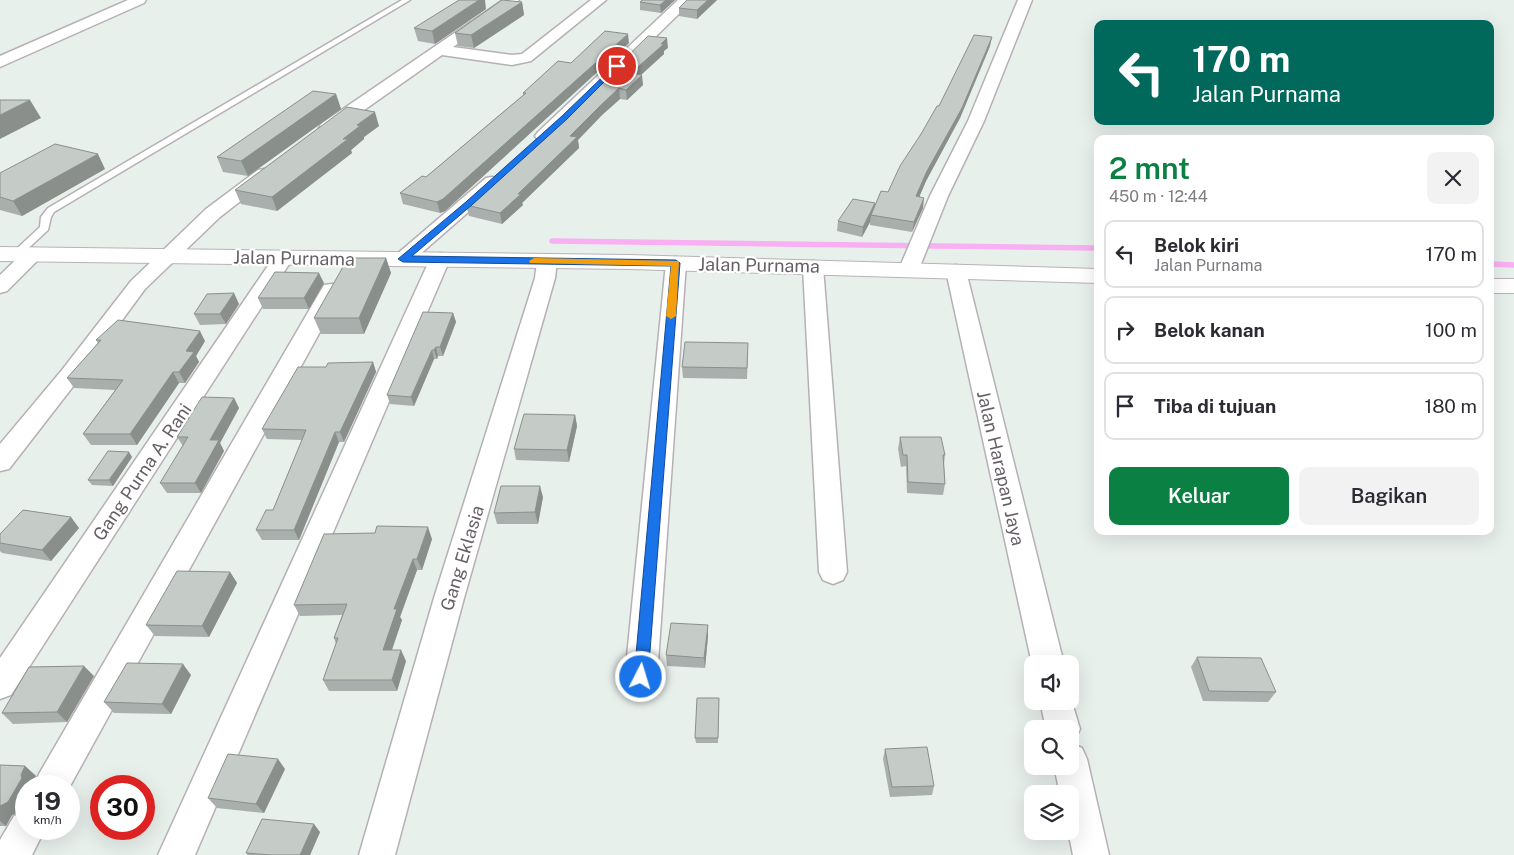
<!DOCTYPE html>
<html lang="id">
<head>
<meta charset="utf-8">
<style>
	body { margin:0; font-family:"Public Sans",sans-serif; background:#f2f2f3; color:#2b2b33; height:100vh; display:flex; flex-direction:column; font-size:19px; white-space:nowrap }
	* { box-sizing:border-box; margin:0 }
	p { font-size:16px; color:#7c7c81 }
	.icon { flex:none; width:28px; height:28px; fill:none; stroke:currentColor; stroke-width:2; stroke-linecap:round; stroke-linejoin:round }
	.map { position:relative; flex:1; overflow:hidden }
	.panel { position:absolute; left:1094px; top:135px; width:400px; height:400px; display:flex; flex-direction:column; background:#fff; border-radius:10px; box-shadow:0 5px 20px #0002 }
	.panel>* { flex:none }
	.hud { position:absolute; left:1094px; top:20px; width:400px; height:105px; border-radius:10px; box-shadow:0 5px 20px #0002; background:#00695c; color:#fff; overflow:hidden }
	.controls { position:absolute; left:1024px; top:655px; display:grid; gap:10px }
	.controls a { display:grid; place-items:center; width:55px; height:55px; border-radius:10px; background:#fff; box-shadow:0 5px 20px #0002; font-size:25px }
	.speed { position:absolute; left:15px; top:775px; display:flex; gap:10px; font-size:25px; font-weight:700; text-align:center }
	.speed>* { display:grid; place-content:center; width:65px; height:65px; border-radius:50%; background:#fff; box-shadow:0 5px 20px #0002; line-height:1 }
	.speed small { font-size:12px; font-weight:400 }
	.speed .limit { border:8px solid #d22; background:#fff; color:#111 }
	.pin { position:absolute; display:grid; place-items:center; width:42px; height:42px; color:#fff; margin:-21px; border:2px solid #fff; border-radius:50%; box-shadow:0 1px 5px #0007 }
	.me { position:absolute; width:55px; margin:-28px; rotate:5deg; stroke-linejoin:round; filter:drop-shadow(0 0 4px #0008) }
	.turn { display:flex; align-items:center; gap:18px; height:105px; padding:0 15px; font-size:22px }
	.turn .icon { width:65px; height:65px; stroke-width:2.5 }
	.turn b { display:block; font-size:35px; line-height:42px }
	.round { display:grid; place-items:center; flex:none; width:52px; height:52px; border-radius:10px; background:#f2f2f3 }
	.overview { display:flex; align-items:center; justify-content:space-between; height:85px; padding:0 15px }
	h1 { font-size:30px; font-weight:600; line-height:38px; color:#0b8043 }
	.cta { display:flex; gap:10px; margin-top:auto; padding:10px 15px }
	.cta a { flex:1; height:58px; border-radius:10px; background:#0b8043; color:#fff; font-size:20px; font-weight:600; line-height:58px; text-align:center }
	.cta a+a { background:#f2f2f3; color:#2b2b33 }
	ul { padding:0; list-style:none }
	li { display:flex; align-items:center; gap:15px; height:68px; margin:0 10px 8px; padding:0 5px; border:2px solid #e1e1e2; border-radius:10px }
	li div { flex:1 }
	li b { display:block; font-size:19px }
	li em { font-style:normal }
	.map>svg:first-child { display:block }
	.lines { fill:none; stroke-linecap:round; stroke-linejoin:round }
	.stream { stroke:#f9b0f3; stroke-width:5.5 }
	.lane-casing { stroke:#b6b0b5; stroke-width:3 }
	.street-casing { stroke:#b6b0b5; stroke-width:3 }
	.secondary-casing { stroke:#b9b2b7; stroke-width:2 }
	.lane { fill:#fff; fill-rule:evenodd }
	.street { fill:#fff; fill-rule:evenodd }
	.secondary { fill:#fff; fill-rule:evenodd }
	.wall { fill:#a9afac }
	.shaded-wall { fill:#8a8f8c }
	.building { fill:#c5ccc8; stroke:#8a8f8c }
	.route { fill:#1a73e8; stroke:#114b97 }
	.slow { fill:#f59e0b }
	.labels { text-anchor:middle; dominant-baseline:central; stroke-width:4.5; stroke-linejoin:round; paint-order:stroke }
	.street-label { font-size:18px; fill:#675f66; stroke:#fff }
</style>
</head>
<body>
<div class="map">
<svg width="1514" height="855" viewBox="0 0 1514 855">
	<rect width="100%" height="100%" fill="#e8f0ec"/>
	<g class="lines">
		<path class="stream" d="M552,241L1098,248
			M1490,264L1514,265"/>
		<defs>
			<path id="lane" d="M402,0H410L54,212L51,217L48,230L20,256L16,257L11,254L40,227L41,217L48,208Z"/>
			<path id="street" d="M128,0H146L144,3L0,67V56Z
				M503,0H519L453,47L512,55L522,54L591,0H606L531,61L512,65L442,55L333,132H321L319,128L321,124Z
				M678,0H693L550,140L544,141L538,140L535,136L538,132Z
				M1018,0H1032L984,121L948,196L919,269L916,273L909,275L902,273L899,269L930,196L968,121Z
				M264,169L270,170L273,174L270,178L220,217L145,289L78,380L9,469L0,471V444L62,370L131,281L206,209L258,170Z
				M492,177L498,178L501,182L498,186L410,263L403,265L396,263L393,259L396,255L486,178Z
				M33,248L40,250L43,254L40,258L7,291L0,293V275L26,250Z
				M283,252L290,254L293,258L11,695L0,699V658L276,254Z
				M440,253L447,255L450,259L195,855H158L430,259L433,255Z
				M547,255L554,257L557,261L555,278L464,598L395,855H359L434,598L535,278L537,261L540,257Z
				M676,257L683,259L686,263L657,677L652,687L641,691L630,687L625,677L666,263L669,259Z
				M813,261L820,263L823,267L847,572L843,580L833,584L823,580L819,572L803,267L806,263Z
				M956,265L963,267L966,271L1064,664H1032L946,271L949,267Z
				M332,284L340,285L343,290L69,788V786H34L39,774L321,290L324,285Z
				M1070,696L1080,729L1075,740L1070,742V729H1046L1040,701H1070Z
				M1070,743L1082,748L1087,759L1109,855H1073L1068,831H1070V794H1060L1054,766H1070Z
				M26,811V829H45L32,855H0V840L14,816Z"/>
			<path id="secondary" d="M0,247L629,255L1098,269V283L629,269L0,261Z
				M1490,279H1514V293H1490Z"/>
		</defs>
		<use href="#lane" class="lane-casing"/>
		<use href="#street" class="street-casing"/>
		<use href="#secondary" class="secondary-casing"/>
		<use href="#lane" class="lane"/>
		<use href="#street" class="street"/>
		<use href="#secondary" class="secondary"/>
	</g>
	<path class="wall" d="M642,0H675L661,13L640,10V2Z
		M687,0H717L697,19L679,16V8Z
		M522,2L524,15L474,48L458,46L455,33Z
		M486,9L435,44L418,41L414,28Z
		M629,43L445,211L440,213L403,204L400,193L426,177L523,95V93L571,63Z
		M990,46L960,118L926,181L919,197L923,208L912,232L870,225V222L862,237L837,231L838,221L875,203V205L888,192L939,106Z
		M668,48L664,51V54L641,75L643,85L627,100L620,99L602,115L578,140L579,148L522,203L523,205L502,224L469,216L466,205Z
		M336,94L341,109L248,176L223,172L217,157Z
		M379,126L364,137V139L351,150L352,153L277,211L241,204L235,190Z
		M105,169L22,216L0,210V173Z
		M386,258L391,273L364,334H321L314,318Z
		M324,283L309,309H263L258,298Z
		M239,304L226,324L200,325L194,314Z
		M453,313L456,322L443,356H438L437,359H434L414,406L390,404L387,395Z
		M96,340L205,341L196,356L199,362L185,383H179L137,445H91L83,434L115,390L74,388L67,378L98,343Z
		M748,354L747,379L683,378L682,367Z
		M373,362L376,372L344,442H339L299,540H262L256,530L273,510L302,440L267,439L262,429L326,367Z
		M234,398L239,408L220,443L224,451L201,493H167L160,483L183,446L177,437Z
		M575,415L577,426L569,462L516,460L514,449Z
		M900,437L945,455L944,464L945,484L943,495L907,493L906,466L901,467L898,449Z
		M132,457L113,486L92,485L88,480Z
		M543,497L538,524H497L494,513Z
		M79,528L51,561L2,553L0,551V534Z
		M432,539L422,570H417L400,617L402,620L392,650L406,661L397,691H329L323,680L336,644L334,638L342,615L300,616L294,605Z
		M230,572L237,583L209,637L155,636L146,625Z
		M708,625V636L705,668L667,666L666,655Z
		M1197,657L1276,692L1268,702L1203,701L1191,667Z
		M191,675L171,714L114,713L104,702Z
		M94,676L67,722L13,724L2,713Z
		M719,698L718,743H696L695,738Z
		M885,749L934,786L932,795L890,797L883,759Z
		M0,765L25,766L36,776L32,785L33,786H26V800L19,812L12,815L6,826H0Z
		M285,769L264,813L217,808L208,798Z
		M320,832L310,855H248L246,853Z"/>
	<path class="shaded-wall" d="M479,0H485L486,9L435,44L432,31Z
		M666,0H675L661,13L660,5Z
		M708,0H717L697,19V10Z
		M522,2L524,15L474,48L471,35Z
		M628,34L629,43L445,211L440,213L437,202Z
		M992,37L990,46L960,118L926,181L915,207L916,196L927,171Z
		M667,38L668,48L664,51V54L632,83L631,73L661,44Z
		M642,75L643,85L627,100L626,90Z
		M619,88L620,99L602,115L578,140L579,148L522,203L523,205L502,224L500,213L570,136L601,105Z
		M336,94L341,109L248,176L241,161Z
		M30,100L41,118L0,139V115Z
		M375,112L379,126L364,137V139L351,150L352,153L277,211L272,197L343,139L357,125Z
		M98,154L105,169L22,216L13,201Z
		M924,198L923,208L912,232L914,222Z
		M875,203L874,214L871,215L870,222L862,237L863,227Z
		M386,258L391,273L364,334L359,318Z
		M319,273L324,283L309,309L304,298Z
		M234,293L239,304L226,324L220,314Z
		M453,313L456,322L443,356L440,347Z
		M200,331L205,341L196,356L199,362L185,383L179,372L186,351Z
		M436,347L438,356L437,359L434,350Z
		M432,350L434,359L414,406L411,397Z
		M373,362L376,372L344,442L340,432Z
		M173,372L179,383L137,445L130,434Z
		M234,398L239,408L220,443L224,451L201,493L195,483L210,440Z
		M575,415L577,426L569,462L567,450Z
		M335,432L339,442L299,540L294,530Z
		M129,452L132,457L113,486L109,480Z
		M540,486L543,497L538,524L535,512Z
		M71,517L79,528L51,561L42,550Z
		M428,527L432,539L422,570L417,559Z
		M413,559L417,570L400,617L402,620L388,661L383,650L394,609Z
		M230,572L237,583L209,637L202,626Z
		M708,625V636L705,668L704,658Z
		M401,650L406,661L397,691L392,680Z
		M183,664L191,675L171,714L162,704Z
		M84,666L94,676L67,722L57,712Z
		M278,759L285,769L264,813L256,804Z
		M25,766L36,776L32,785L33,786H26V800L19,812L12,815L6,826L0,821V806L21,775Z
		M314,824L320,832L310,855H300Z"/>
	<path class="building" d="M459,0H479L432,31L414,28Z
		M502,0L522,2L471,35L455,33Z
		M642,0H666L660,5L640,2Z
		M687,0H708L697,10L679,8Z
		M605,31L628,34L443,199L437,202L400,193L422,176L426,177L526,93H523L558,61L571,63Z
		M974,35L992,37L962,108L927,171L916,196L924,198L914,222L871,215L881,191L888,192L900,166L921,134L937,106H939Z
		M648,36L667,38L661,44H664L631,73L642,75L626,90L619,88L601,105L570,136L577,137L518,194H521L500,213L466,205L570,112Z
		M313,91L336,94L241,161L217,157Z
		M0,100H30L0,115Z
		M347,107L375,112L357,125L360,126L343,139H348L272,197L235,190Z
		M55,144L98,154L13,201L0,197V173Z
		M853,199L875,203L863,227L838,221Z
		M348,258H386L359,318H314Z
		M275,272L319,273L304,298H258Z
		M234,293L220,314H194L207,294Z
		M423,312L453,313L440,347H436L434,350H432L411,397L387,395Z
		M118,320L200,331L186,351L194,352L179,372H173L130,434H83L123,380L67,378L101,340H96Z
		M685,342L748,343L747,368L682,367Z
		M373,362L340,432H335L294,530H256L266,510H273L306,430L262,429L298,367H326L328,363Z
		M202,397L234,398L210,440H219L195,483H160L188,437H177Z
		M524,414L575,415L567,450L514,449Z
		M900,437H941L945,455H943L945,484L908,482L907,455H903Z
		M108,451L129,452L109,480H88Z
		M501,486H540L535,512L494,513Z
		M23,510L71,517L42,550L0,543V534Z
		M377,526L428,527L417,559H413L394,609H397L383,650H401L392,680H323L338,638H334L347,604L294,605L324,534L375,533Z
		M177,571L230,572L202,626L146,625Z
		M671,623L708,625L704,658L666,655Z
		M1197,657L1261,658L1276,692L1209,691Z
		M127,663L183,664L162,704L104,702Z
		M84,666L57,712L2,713L29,667Z
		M697,698H719L718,738H695Z
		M927,747L934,786L892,787L885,749Z
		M228,754L278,759L256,804L208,798Z
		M0,765L25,766L21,775L22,778L8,802L0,806Z
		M262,819L314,824L300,855H271L246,853Z"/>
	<path class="route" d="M615,65L620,66L567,119L473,204L412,256L676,260L680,263L648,677L646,682L641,684L636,682L634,677L671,266L403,262L398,259L467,201L562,116Z"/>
	<path class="slow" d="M534,258L679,261L676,316L671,319L666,316L671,266L530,263L529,261Z"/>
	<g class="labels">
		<g class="street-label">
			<text transform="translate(294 258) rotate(1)">Jalan Purnama</text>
			<text transform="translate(759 265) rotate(1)">Jalan Purnama</text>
			<text transform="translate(1001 468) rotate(77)">Jalan Harapan Jaya</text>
			<text transform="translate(142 472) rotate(-56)">Gang Purna A. Rani</text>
			<text transform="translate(462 558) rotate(-73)">Gang Eklasia</text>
		</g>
	</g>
</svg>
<div class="controls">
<a><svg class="icon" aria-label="sound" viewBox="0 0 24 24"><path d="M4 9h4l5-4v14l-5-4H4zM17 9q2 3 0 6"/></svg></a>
<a><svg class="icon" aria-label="search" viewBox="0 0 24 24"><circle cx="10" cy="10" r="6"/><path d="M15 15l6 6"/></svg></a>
<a><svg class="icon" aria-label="layers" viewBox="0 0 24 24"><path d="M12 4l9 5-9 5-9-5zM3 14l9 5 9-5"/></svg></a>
</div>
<div class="speed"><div>19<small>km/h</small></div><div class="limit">30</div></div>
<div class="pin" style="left:617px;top:66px;background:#d93025"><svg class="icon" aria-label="arrive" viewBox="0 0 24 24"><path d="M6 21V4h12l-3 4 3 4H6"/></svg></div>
<svg class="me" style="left:641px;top:677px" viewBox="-20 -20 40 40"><circle r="17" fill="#1a73e8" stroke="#fff" stroke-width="3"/><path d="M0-11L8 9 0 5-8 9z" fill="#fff"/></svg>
<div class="hud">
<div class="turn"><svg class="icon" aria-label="left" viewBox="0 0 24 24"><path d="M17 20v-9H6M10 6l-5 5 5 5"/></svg><div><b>170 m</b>Jalan Purnama</div></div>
</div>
<section class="panel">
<div class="overview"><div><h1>2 mnt</h1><p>450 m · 12:44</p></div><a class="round"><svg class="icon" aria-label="close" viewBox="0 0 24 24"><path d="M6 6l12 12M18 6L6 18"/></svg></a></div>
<ul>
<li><svg class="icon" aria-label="left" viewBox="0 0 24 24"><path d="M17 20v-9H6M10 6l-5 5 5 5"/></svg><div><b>Belok kiri</b><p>Jalan Purnama</p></div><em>170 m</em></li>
<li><svg class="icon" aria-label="right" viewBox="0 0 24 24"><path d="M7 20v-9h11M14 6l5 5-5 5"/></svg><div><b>Belok kanan</b></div><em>100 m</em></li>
<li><svg class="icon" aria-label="arrive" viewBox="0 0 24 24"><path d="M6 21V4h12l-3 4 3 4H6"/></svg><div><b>Tiba di tujuan</b></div><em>180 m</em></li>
</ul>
<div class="cta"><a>Keluar</a><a>Bagikan</a></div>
</section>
</div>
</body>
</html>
